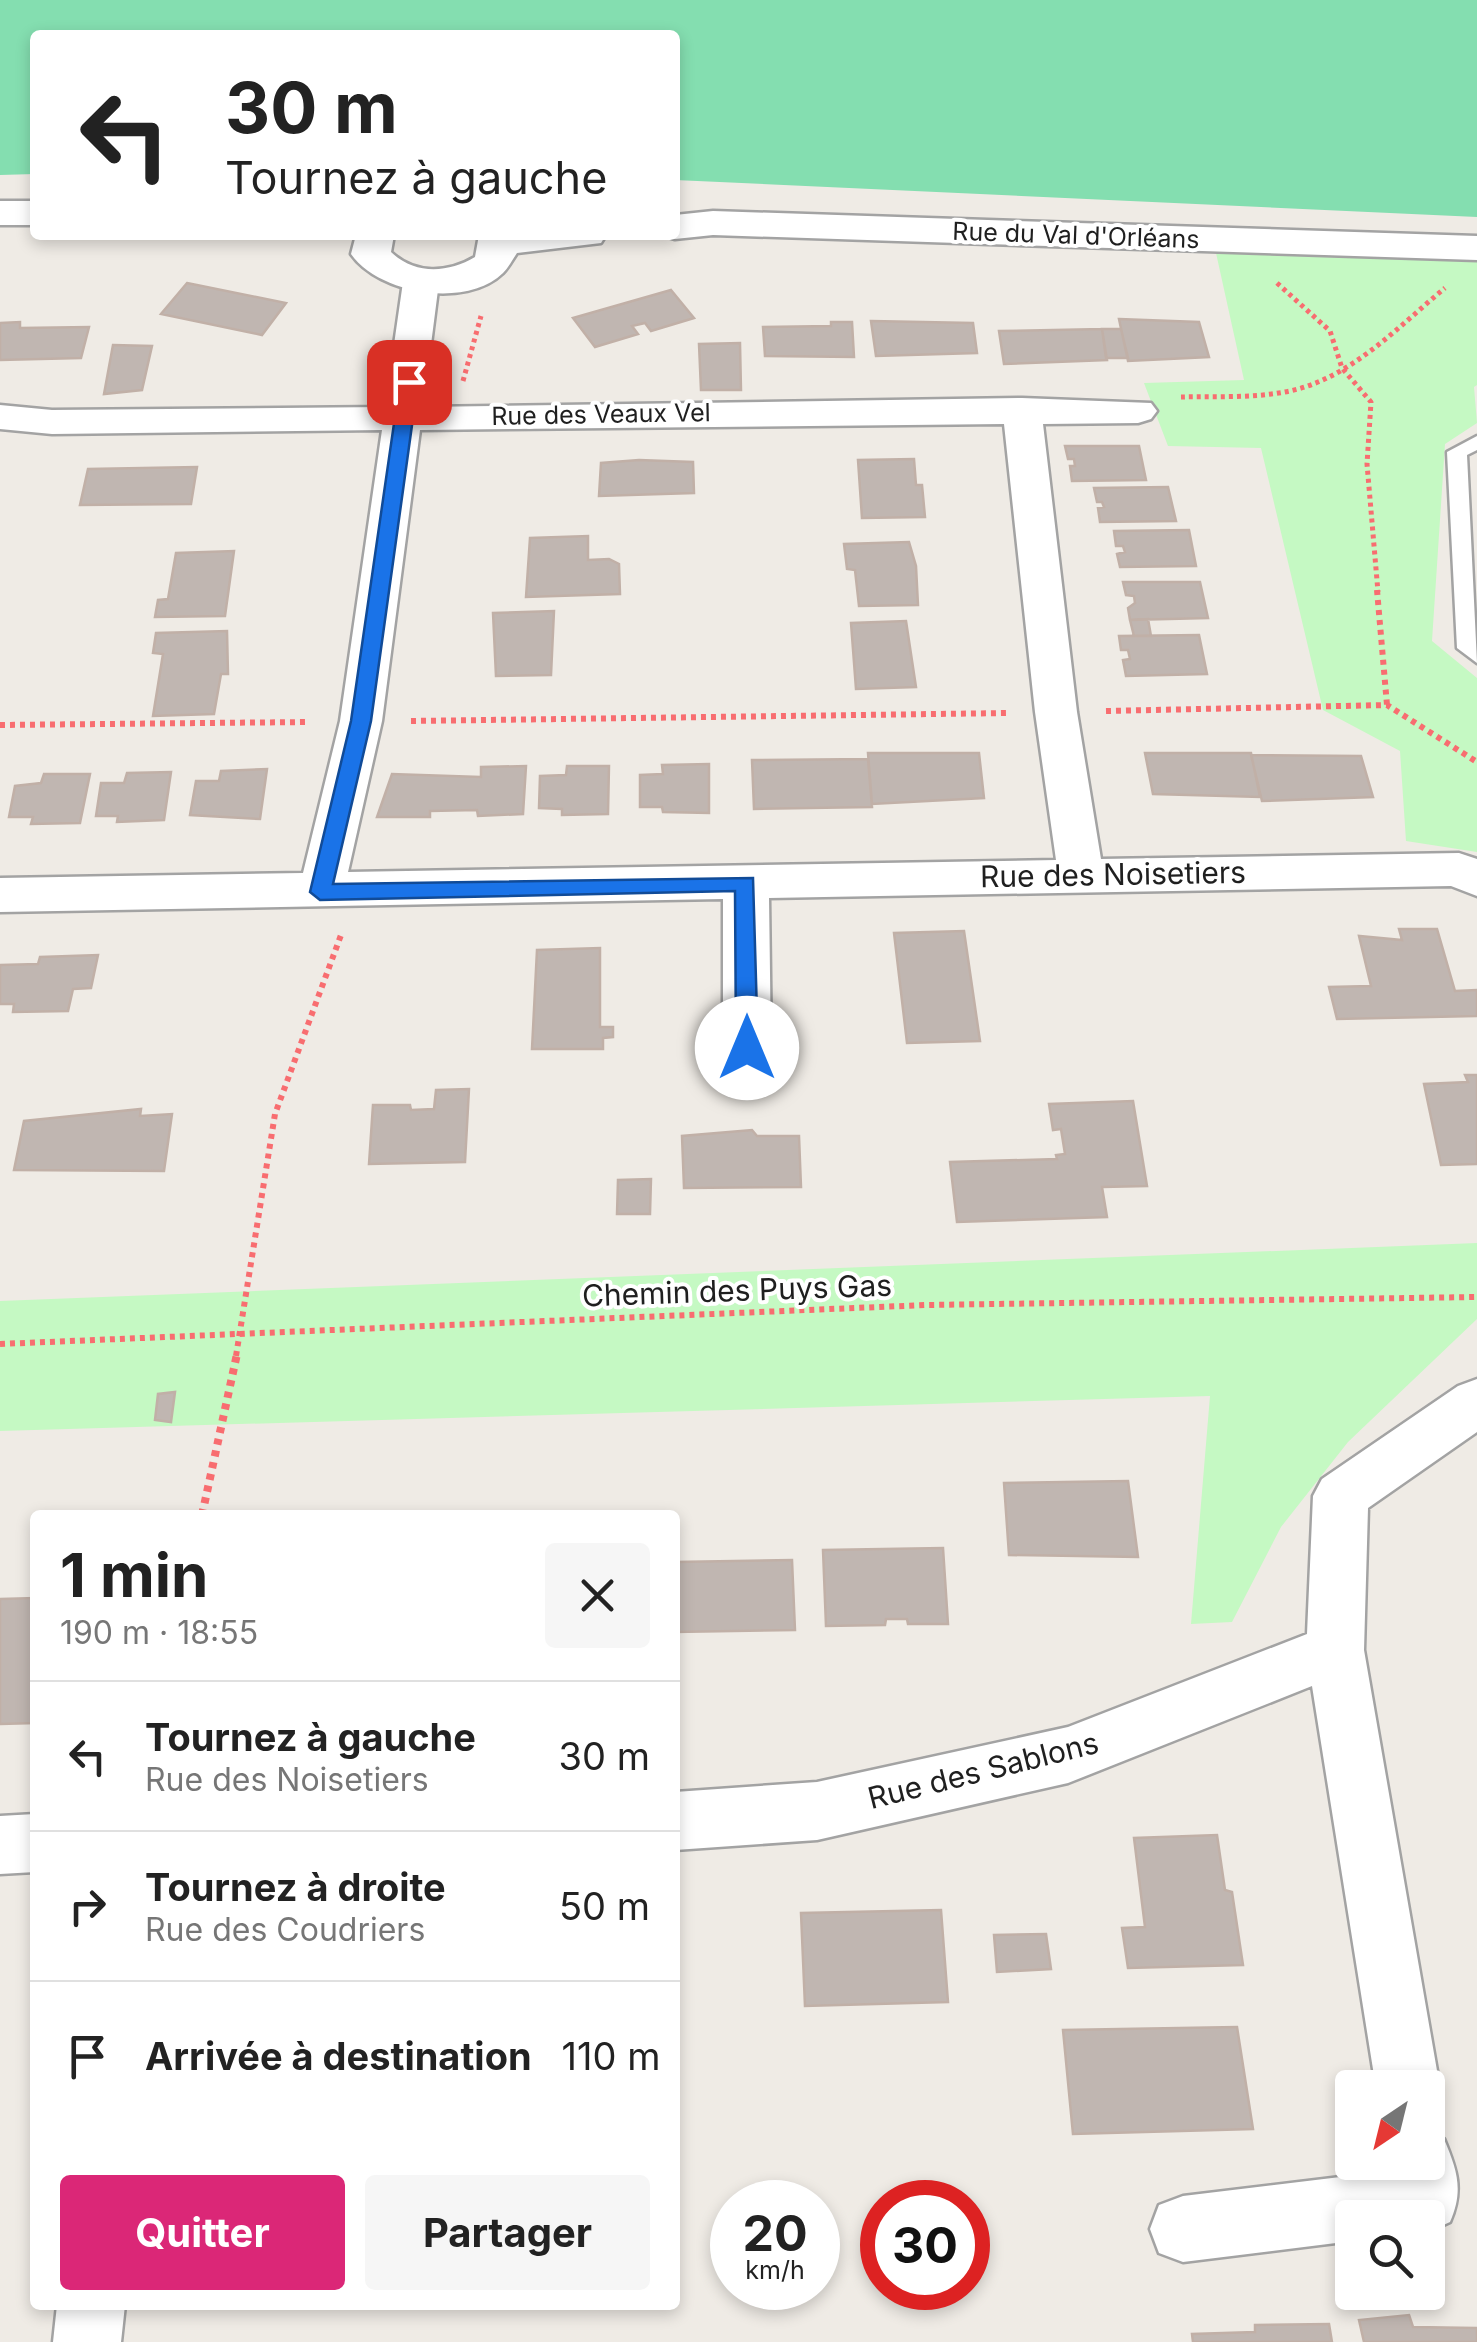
<!DOCTYPE html>
<html lang="fr">
<head>
<meta charset="utf-8">
<style>
	body { margin:0; font-family:Inter,sans-serif; background:#f6f6f6; color:#222; height:100vh; display:flex; flex-direction:column; font-size:38px; white-space:nowrap }
	* { box-sizing:border-box; margin:0 }
	p { font-size:32px; color:#767676 }
	.icon { flex:none; width:55px; height:55px; fill:none; stroke:currentColor; stroke-width:2; stroke-linecap:round; stroke-linejoin:round }
	.map { position:relative; flex:1; overflow:hidden }
	.panel { position:absolute; left:30px; top:1510px; width:650px; height:800px; display:flex; flex-direction:column; background:#fff; border-radius:10px; box-shadow:0 5px 15px #0003 }
	.panel>* { flex:none }
	.banner { position:absolute; left:30px; top:30px; width:650px; height:210px; border-radius:10px; box-shadow:0 5px 15px #0003; background:#fff; color:#222; overflow:hidden }
	.needle { width:65px; rotate:215deg }
	.fabs { position:absolute; left:1335px; top:2070px; display:grid; gap:20px }
	.fabs a { display:grid; place-items:center; width:110px; height:110px; border-radius:10px; background:#fff; box-shadow:0 5px 15px #0003; font-size:50px }
	.speed { position:absolute; left:710px; top:2180px; display:flex; gap:20px; font-size:50px; font-weight:700; text-align:center }
	.speed>* { display:grid; place-content:center; width:130px; height:130px; border-radius:50%; background:#fff; box-shadow:0 5px 15px #0003; line-height:1 }
	.speed small { font-size:25px; font-weight:400 }
	.speed .limit { border:15px solid #d22; background:#fff; color:#111 }
	.pin { position:absolute; display:grid; place-items:center; width:85px; height:85px; color:#fff; margin:-42px; border-radius:20px; box-shadow:0 5px 15px #0006 }
	.me { position:absolute; width:110px; margin:-55px; rotate:0deg; stroke-linejoin:round; filter:drop-shadow(0 0 8px #0008) }
	.turn { display:flex; align-items:center; gap:35px; height:210px; padding:0 30px; font-size:45px }
	.turn .icon { width:130px; height:130px; stroke-width:2.5 }
	.turn b { display:block; font-size:70px; line-height:85px }
	.round { display:grid; place-items:center; flex:none; width:105px; height:105px; border-radius:10px; background:#f6f6f6 }
	.summary { display:flex; align-items:center; justify-content:space-between; height:170px; padding:0 30px }
	h1 { font-size:60px; font-weight:700; line-height:75px }
	.button { display:flex; gap:20px; margin-top:auto; padding:20px 30px }
	.button a { flex:1; height:115px; border-radius:10px; background:#db2777; color:#fff; font-size:40px; font-weight:700; line-height:115px; text-align:center }
	.button a+a { background:#f6f6f6; color:#222 }
	ul { padding:0; list-style:none }
	li { display:flex; align-items:center; gap:30px; height:150px; padding:0 30px; border-top:2px solid #e0e0e0 }
	li div { flex:1 }
	li b { display:block; font-size:38px }
	li em { font-style:normal }
	.map>svg:first-child { display:block }
	.park { fill:#c5f9c3 }
	.pitch { fill:#84deb0 }
	.building { fill:#c0b6b1; stroke:#c1b0a7; stroke-width:2.5 }
	.lines { fill:none; stroke-linecap:round; stroke-linejoin:round }
	.service-casing { stroke:#a3a3a3; stroke-width:5 }
	.minor-casing { stroke:#a3a3a3; stroke-width:5 }
	.tertiary-casing { stroke:#a3a3a3; stroke-width:5 }
	.path-far2 { stroke:#f86d70; stroke-width:5; stroke-dasharray:4 4; stroke-linecap:butt }
	.path-far1 { stroke:#f86d70; stroke-width:6; stroke-dasharray:5 5; stroke-linecap:butt }
	.path { stroke:#f86d70; stroke-width:8; stroke-dasharray:6 6; stroke-linecap:butt }
	.service { fill:#fff; fill-rule:evenodd }
	.minor { fill:#fff; fill-rule:evenodd }
	.tertiary { fill:#fff; fill-rule:evenodd }
	.route { fill:#1a73e8; stroke:#114b97; stroke-width:2.5 }
	.labels { text-anchor:middle; dominant-baseline:central; stroke-width:8; stroke-linejoin:round; paint-order:stroke }
	.far-street-label { font-size:25px; fill:#1f1f1f; stroke:#fff }
	.street-label { font-size:30px; fill:#1f1f1f; stroke:#fff }
</style>
</head>
<body>
<div class="map">
<svg width="1477" height="2342" viewBox="0 0 1477 2342">
	<rect width="100%" height="100%" fill="#efebe5"/>
	<path class="park" d="M1216,253L1477,261V385L1474,387L1477,423L1445,444L1432,641L1477,678V852L1406,841L1400,751L1323,710L1261,448L1168,446L1144,383L1244,380Z
		M1477,1243V1319L1348,1442L1281,1527L1232,1622L1191,1624L1210,1396L0,1431V1301Z"/>
	<path class="pitch" d="M0,0H1477V217L675,180V35H35V174L0,175Z"/>
	<path class="building" d="M187,283L286,303L262,335L161,314Z
		M671,290L694,318L651,331L645,323L632,326L638,334L595,347L573,318Z
		M1119,319L1199,322L1209,357L1128,361Z
		M871,321L973,323L977,353L876,356Z
		M20,322V328L89,327L81,358L0,360V323Z
		M831,322H852L854,357L765,356L763,327L831,326Z
		M1102,329H1121L1128,358H1106Z
		M1102,329L1107,360L1004,364L999,331Z
		M740,343L741,390H701L699,344Z
		M113,345L152,346L142,390L104,394Z
		M1065,446H1139L1146,480L1072,481L1070,466H1075L1074,459H1068Z
		M914,459L916,485H922L925,517L862,518L858,460Z
		M639,460L693,462L694,493L599,496L601,463Z
		M197,467L191,504L80,505L88,469Z
		M1168,487L1176,521L1100,522L1098,508L1104,507L1102,502H1097L1094,488Z
		M1189,530L1196,566L1120,567L1117,554L1125,552L1123,546H1116L1114,531Z
		M588,536V560L609,559L619,564L620,594L526,597L530,538Z
		M909,542L916,566L918,605L859,606L855,570L847,569L844,544Z
		M234,551L225,616L155,617L158,600L168,599L176,553Z
		M1123,582H1200L1208,618L1130,620L1128,608L1135,603L1134,596L1126,595Z
		M554,611L551,675L496,676L493,613Z
		M1148,619L1151,636H1134L1130,620Z
		M906,621L916,687L856,689L851,623Z
		M227,631L228,674H221L214,714L153,716L163,654L153,653L156,633Z
		M1199,635L1207,674L1126,676L1123,660L1130,659L1128,650H1121L1119,636Z
		M868,753H979L984,798L872,804Z
		M1145,753H1251L1260,797L1153,794Z
		M1251,755L1361,756L1373,797L1262,801Z
		M868,759L872,807L754,809L752,760Z
		M709,764V813L663,812L662,807H640V775L663,774L662,765Z
		M526,766L523,814L478,816L477,810L430,811V817H377L392,774L481,777V767Z
		M567,766H609L608,814L562,815V809L539,808L540,776L566,775Z
		M267,769L260,819L190,815L196,781H219L221,771Z
		M171,772L164,820L117,822L118,816H96L101,783H124L127,773Z
		M44,774H90L80,823L31,824L33,817H9L15,786L41,783Z
		M1399,929H1437L1455,991L1477,990V1016L1337,1019L1329,987L1371,986L1359,936L1402,940Z
		M964,931L980,1041L907,1043L894,933Z
		M600,948V1027H613V1037L603,1038V1049H532L537,950Z
		M98,955L91,988L73,989L68,1011L13,1012L14,1004H0V965L38,964L40,957Z
		M1465,1075H1477V1164L1441,1165L1424,1084L1468,1082Z
		M469,1089L465,1162L369,1164L373,1105H410L411,1110L434,1109L436,1090Z
		M1133,1101L1147,1186L1102,1187L1107,1217L957,1222L950,1162L1057,1159L1056,1155L1065,1154L1061,1129L1053,1130L1049,1104Z
		M141,1109L140,1116L172,1114L164,1171L14,1170L24,1121Z
		M752,1130L757,1136H799L801,1187L684,1188L682,1136Z
		M651,1179L650,1214H617L618,1180Z
		M175,1392L171,1422L155,1420L158,1394Z
		M1128,1481L1138,1557L1009,1555L1004,1483Z
		M943,1548L948,1624H908L907,1619H886L885,1625L826,1626L823,1550Z
		M792,1560L795,1630L675,1632V1562Z
		M35,1598V1723L0,1724V1599Z
		M1217,1835L1225,1890L1232,1892L1243,1965L1128,1968L1122,1928L1145,1927L1134,1838Z
		M941,1910L948,2002L805,2006L801,1913Z
		M1046,1934L1051,1969L997,1972L994,1935Z
		M1237,2027L1253,2129L1073,2134L1063,2030Z
		M1409,2315L1413,2327L1477,2328V2342H1364L1359,2320Z
		M1329,2324L1332,2342H1193L1192,2334L1255,2332V2325Z"/>
	<g class="lines">
		<defs>
			<path id="service" d="M1477,436V450L1467,455L1477,663L1457,648L1447,452Z"/>
			<path id="minor" d="M421,271L434,274L439,282L423,407L1022,398L1151,403L1157,411L1151,419L1138,423L1043,424L1077,712L1101,859L1459,853L1477,859V896L1451,886L769,898L771,1048L764,1061L747,1066L730,1061L723,1048V899L0,912V878L303,873L340,721L382,430L52,434L0,429V405L52,410L385,407L403,282L408,274ZM1004,424L1035,712L1056,860L348,872L382,721L420,430Z
				M1477,1379V1432L1368,1508L1364,1650L1440,2088L1431,2111L1428,2112V2088H1376L1312,1686L1068,1783L817,1840L675,1850V1792L817,1782L1068,1727L1307,1634L1313,1496L1322,1479L1458,1386Z
				M35,1814V1872L0,1874V1816Z
				M1428,2132L1444,2139C1457,2170 1464,2190 1450,2222L1428,2232V2218H1352V2241L1183,2262L1159,2253L1150,2229L1159,2205L1183,2196L1390,2171L1388,2162H1428Z
				M57,2305H125L121,2342H53Z"/>
			<path id="tertiary" d="M0,201H35V225H0Z
				M713,211L1477,236V260L713,235L675,239L661,235H675V215Z
				M356,235H394L391,252C415,275 448,273 475,257L479,235H606L601,243L517,253C513,259 508,268 503,273C466,309 379,294 351,254Z"/>
		</defs>
		<use href="#service" class="service-casing"/>
		<use href="#minor" class="minor-casing"/>
		<use href="#tertiary" class="tertiary-casing"/>
		<path class="path-far2" d="M1277,283L1330,331L1342,368L1371,402L1367,464L1378,592
			M463,381L481,316
			M1181,397C1219,396 1260,399 1298,389C1356,373 1400,325 1445,288"/>
		<path class="path-far1" d="M1377,590L1387,705
			M1106,711L1387,705L1477,762
			M411,721L1009,713
			M0,725L309,722
			M0,1344L926,1305L1477,1297
			M236,1356L275,1114L341,935"/>
		<path class="path" d="M202,1515L237,1354"/>
		<use href="#service" class="service"/>
		<use href="#minor" class="minor"/>
		<use href="#tertiary" class="tertiary"/>
	</g>
	<path class="route" d="M409,377L418,382L371,721L333,884L753,878L758,1048L755,1054L747,1057L736,1048L735,891L320,900L310,892L351,721L400,382Z"/>
	<g class="labels">
		<g class="far-street-label">
			<text transform="translate(1076 235) rotate(2)">Rue du Val d'Orléans</text>
			<text transform="translate(601 414) rotate(-1)">Rue des Veaux Vel</text>
		</g>
		<g class="street-label">
			<text transform="translate(1113 874) rotate(-1)">Rue des Noisetiers</text>
			<text transform="translate(737 1290) rotate(-2)">Chemin des Puys Gas</text>
			<text transform="translate(983 1770) rotate(-14)">Rue des Sablons</text>
		</g>
	</g>
</svg>
<div class="fabs">
<a><svg class="needle" viewBox="-14 -14 28 28"><path d="M0-13l5 13h-10z" fill="#e53935"/><path d="M0 13l5-13h-10z" fill="#767676"/></svg></a>
<a><svg class="icon" aria-label="search" viewBox="0 0 24 24"><circle cx="10" cy="10" r="6"/><path d="M15 15l6 6"/></svg></a>
</div>
<div class="speed"><div>20<small>km/h</small></div><div class="limit">30</div></div>
<div class="pin" style="left:409px;top:382px;background:#d93025"><svg class="icon" aria-label="arrive" viewBox="0 0 24 24"><path d="M6 21V4h12l-3 4 3 4H6"/></svg></div>
<svg class="me" style="left:747px;top:1048px" viewBox="-20 -20 40 40"><circle r="19" fill="#fff"/><path d="M0-13L10 11 0 6-10 11z" fill="#1a73e8"/></svg>
<div class="banner">
<div class="turn"><svg class="icon" aria-label="left" viewBox="0 0 24 24"><path d="M17 20v-9H6M10 6l-5 5 5 5"/></svg><div><b>30 m</b>Tournez à gauche</div></div>
</div>
<section class="panel">
<div class="summary"><div><h1>1 min</h1><p>190 m · 18:55</p></div><a class="round"><svg class="icon" aria-label="close" viewBox="0 0 24 24"><path d="M6 6l12 12M18 6L6 18"/></svg></a></div>
<ul>
<li><svg class="icon" aria-label="left" viewBox="0 0 24 24"><path d="M17 20v-9H6M10 6l-5 5 5 5"/></svg><div><b>Tournez à gauche</b><p>Rue des Noisetiers</p></div><em>30 m</em></li>
<li><svg class="icon" aria-label="right" viewBox="0 0 24 24"><path d="M7 20v-9h11M14 6l5 5-5 5"/></svg><div><b>Tournez à droite</b><p>Rue des Coudriers</p></div><em>50 m</em></li>
<li><svg class="icon" aria-label="arrive" viewBox="0 0 24 24"><path d="M6 21V4h12l-3 4 3 4H6"/></svg><div><b>Arrivée à destination</b></div><em>110 m</em></li>
</ul>
<div class="button"><a>Quitter</a><a>Partager</a></div>
</section>
</div>
</body>
</html>
